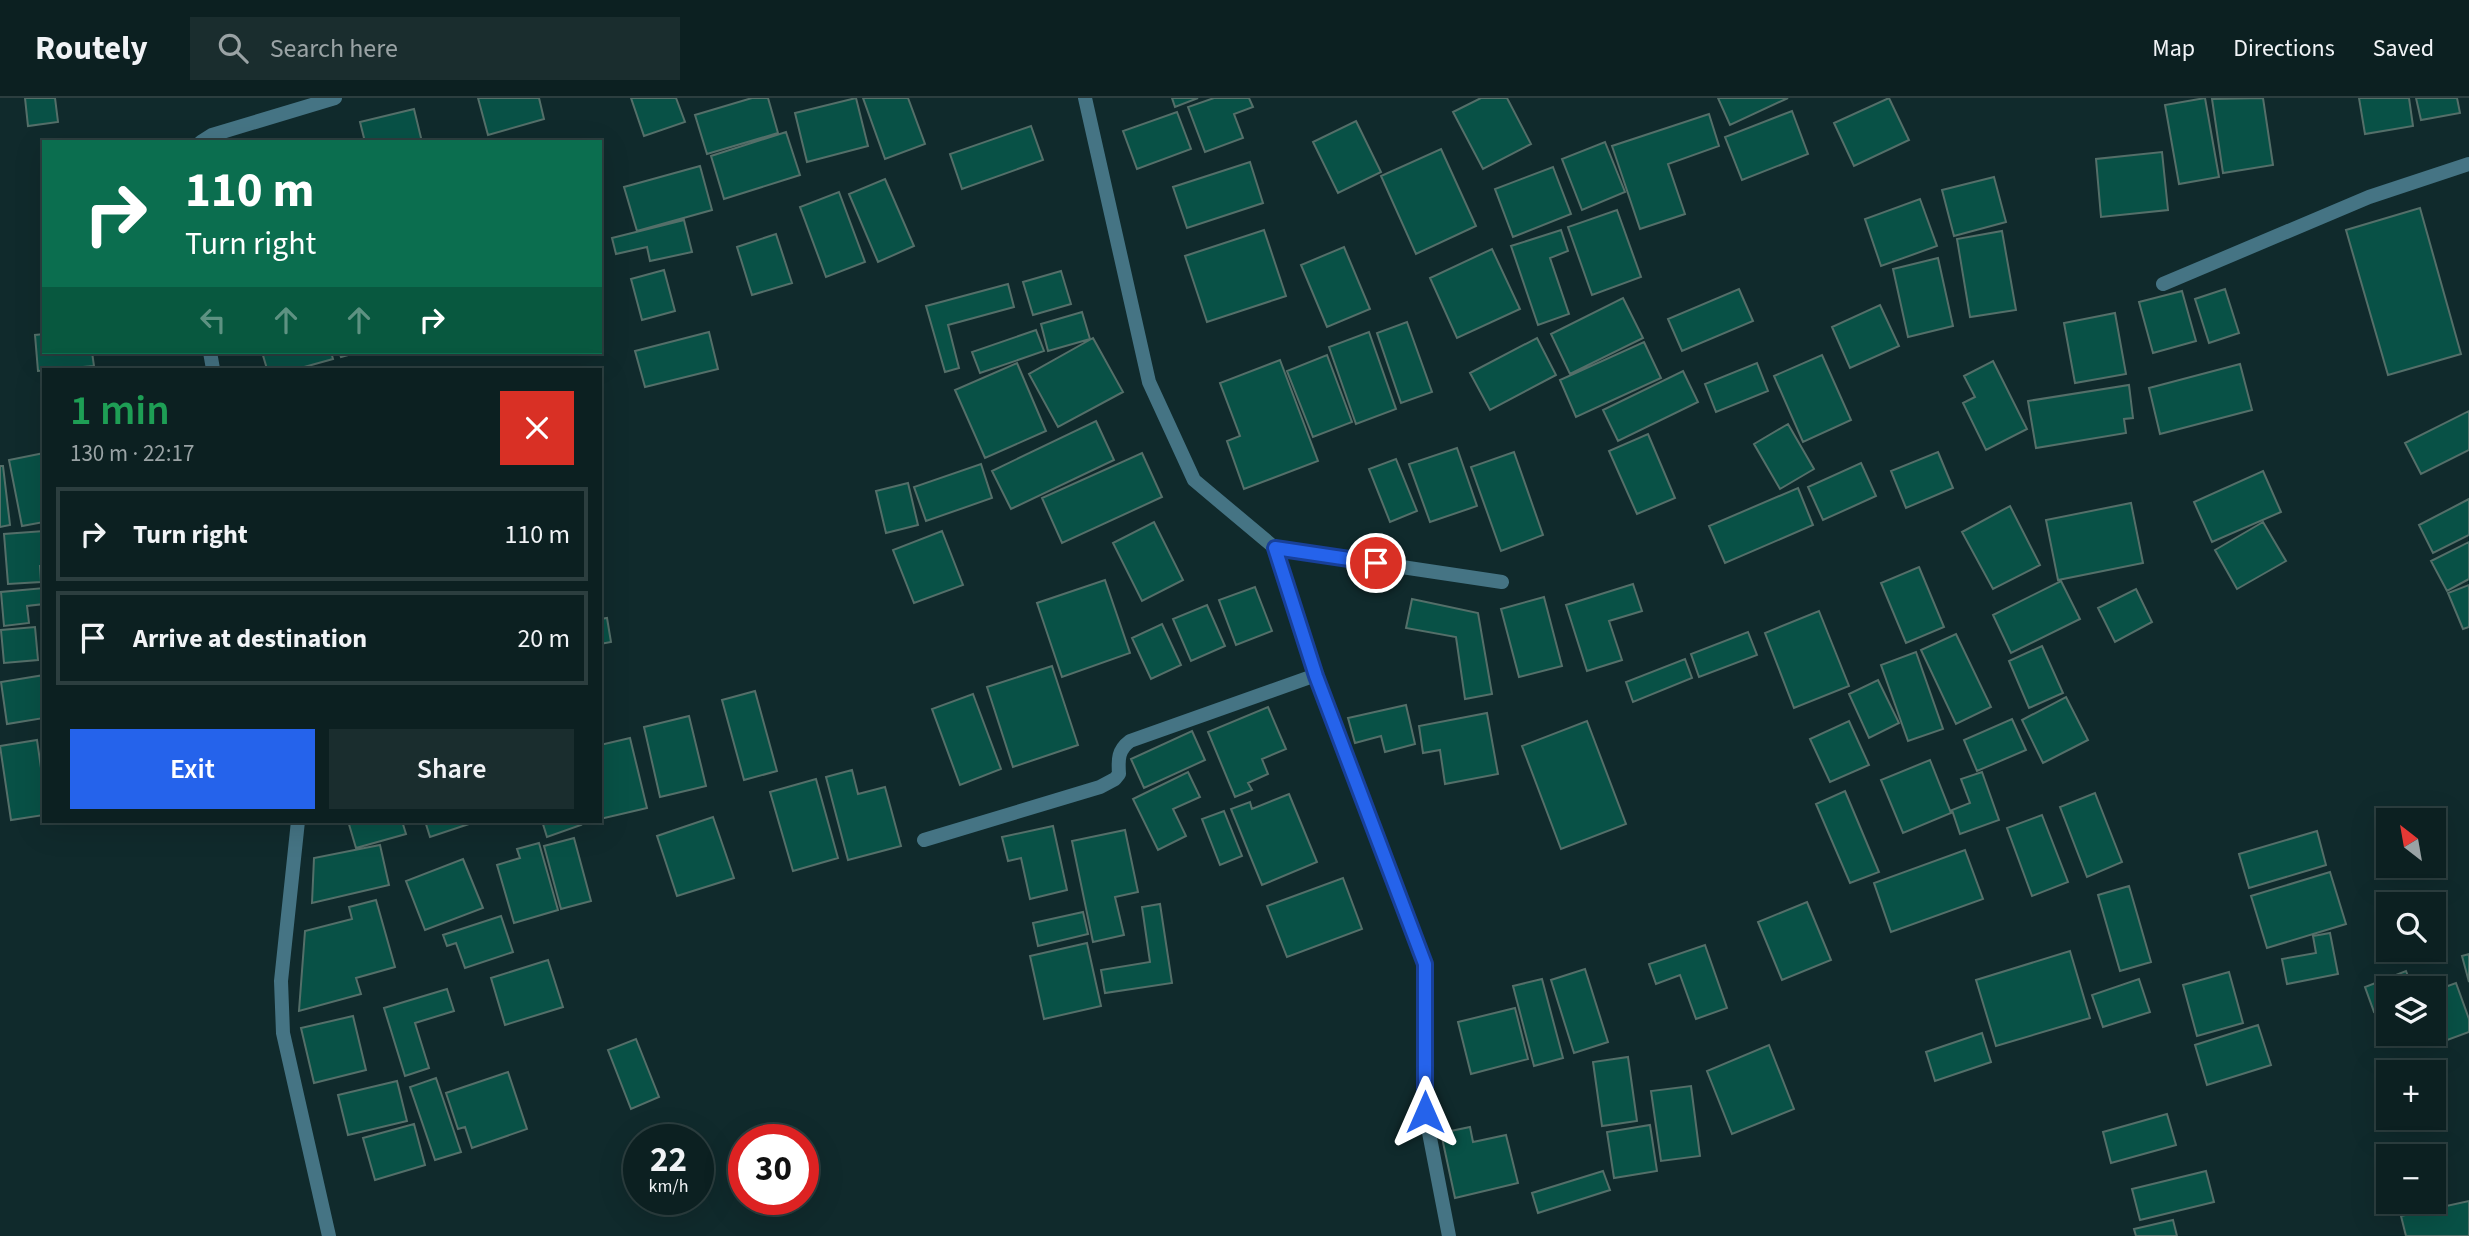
<!DOCTYPE html>
<html lang="en">
<head>
<meta charset="utf-8">
<style>
	body { margin:0; font-family:"Source Sans 3",sans-serif; background:#1a2d2e; color:#f1f3f6; height:100vh; display:flex; flex-direction:column; font-size:26px; white-space:nowrap }
	* { box-sizing:border-box; margin:0 }
	p { font-size:23px; color:#9aa3a5 }
	.icon { flex:none; width:38px; height:38px; fill:none; stroke:currentColor; stroke-width:2; stroke-linecap:round; stroke-linejoin:round }
	.map { position:relative; flex:1; overflow:hidden }
	.panel { position:absolute; left:42px; top:270px; width:560px; height:455px; display:flex; flex-direction:column; background:#0c2021; border-radius:0px; box-shadow:0 7px 28px #0002,0 0 0 2px #2c3e3f }
	.panel>* { flex:none }
	.hud { position:absolute; left:42px; top:42px; width:560px; height:214px; border-radius:0px; box-shadow:0 7px 28px #0002,0 0 0 2px #2c3e3f; background:#0b6e4f; color:#fff; overflow:hidden }
	.needle { width:46px; rotate:329deg }
	.tools { position:absolute; left:2376px; top:710px; display:grid; gap:14px }
	.tools a { display:grid; place-items:center; width:70px; height:70px; border-radius:0px; background:#0c2021; box-shadow:0 7px 28px #0002,0 0 0 2px #2c3e3f; font-size:35px }
	.speed { position:absolute; left:623px; top:1026px; display:flex; gap:14px; font-size:35px; font-weight:700; text-align:center }
	.speed>* { display:grid; place-content:center; width:91px; height:91px; border-radius:50%; background:#0c2021; box-shadow:0 7px 28px #0002,0 0 0 2px #2c3e3f; line-height:1 }
	.speed small { font-size:18px; font-weight:400 }
	.speed .limit { border:10px solid #d22; background:#fff; color:#111 }
	.pin { position:absolute; display:grid; place-items:center; width:60px; height:60px; color:#fff; margin:-30px; border:4px solid #fff; border-radius:50%; box-shadow:0 2px 7px #0007 }
	.me { position:absolute; width:77px; margin:-38px; rotate:0deg; stroke-linejoin:round; filter:drop-shadow(0 0 5px #0008) }
	.turn { display:flex; align-items:center; gap:24px; height:147px; padding:0 28px; font-size:32px }
	.turn .icon { width:91px; height:91px; stroke-width:2.5 }
	.turn b { display:block; font-size:49px; line-height:60px }
	.lanes { display:flex; align-items:center; height:66px; padding:0 28px; background:#0003; justify-content:center; gap:35px; direction:ltr }
	.lanes .off { opacity:.35 }
	.round { display:grid; place-items:center; flex:none; width:74px; height:74px; border-radius:0px; background:#1a2d2e }
	.head { display:flex; align-items:center; justify-content:space-between; height:119px; padding:0 28px }
	h1 { font-size:42px; font-weight:600; line-height:52px; color:#1e9e55 }
	.cta { display:flex; gap:14px; margin-top:auto; padding:14px 28px }
	.cta a { flex:1; height:80px; border-radius:0px; background:#2563eb; color:#fff; font-size:28px; font-weight:600; line-height:80px; text-align:center }
	.cta a+a { background:#1a2d2e; color:#f1f3f6 }
	ul { padding:0; list-style:none }
	li { display:flex; align-items:center; gap:21px; height:94px; margin:0 14px 10px; padding:0 14px; border:4px solid #2c3e3f; border-radius:0px }
	li div { flex:1 }
	li b { display:block; font-size:26px }
	li em { font-style:normal }
	header { display:flex; align-items:center; gap:42px; box-sizing:border-box; height:98px; padding:0 35px; background:#0c2021; border-bottom:2px solid #2c3e3f }
	header strong { font-size:33px }
	nav { display:flex; gap:38px; margin-inline-start:auto; font-size:24px }
	.search { width:490px; height:63px; background:#1a2d2e; display:flex; align-items:center; gap:18px; box-sizing:border-box; padding:0 24px; border-radius:0px; color:#9aa3a5; font-size:26px }
	.map>svg:first-child { display:block }
	.building { fill:#085146; stroke:#546f69; stroke-width:2 }
	.lines { fill:none; stroke-linecap:round; stroke-linejoin:round }
	.minor { stroke:#457484; stroke-width:14 }
	.route-casing { stroke:#184099; stroke-width:18 }
	.route { stroke:#2563eb; stroke-width:12 }
</style>
</head>
<body>
<header>
<strong>Routely</strong>
<div class="search"><svg class="icon" aria-label="search" viewBox="0 0 24 24"><circle cx="10" cy="10" r="6"/><path d="M15 15l6 6"/></svg>Search here</div>
<nav><a>Map</a><a>Directions</a><a>Saved</a></nav>
</header>
<div class="map">
<svg width="2469" height="1138" viewBox="0 0 2469 1138">
	<rect width="100%" height="100%" fill="#102a2c"/>
	<path class="building" d="M25,0H55L58,24L28,28Z
		M478,0H539L544,21L488,37Z
		M631,0H676L685,24L644,38Z
		M752,0H768L778,35L707,56L695,17Z
		M856,0L868,48L807,64L795,15Z
		M863,0H908L925,46L885,61Z
		M1172,0H1198L1175,9Z
		M1214,0H1249L1253,9L1234,16L1243,40L1205,54L1188,9Z
		M1481,0H1507L1531,46L1483,71L1453,14Z
		M1718,0H1788L1730,27Z
		M1889,0L1909,42L1854,68L1834,25Z
		M2205,0L2219,79L2179,86L2165,7Z
		M2263,0L2273,67L2223,75L2212,1Z
		M2359,0H2409L2413,28L2365,36Z
		M2416,0H2457L2460,15L2421,22Z
		M414,11L422,44H365L360,24Z
		M1792,13L1808,56L1742,82L1725,39Z
		M1177,14L1191,51L1137,71L1123,33Z
		M1709,16L1719,48L1668,66L1685,116L1640,131L1612,48Z
		M1356,23L1381,74L1338,95L1313,44Z
		M1031,28L1043,62L962,91L950,56Z
		M786,34L800,77L724,101L711,58Z
		M1605,44L1625,94L1582,112L1562,61Z
		M1441,51L1476,128L1416,156L1381,78Z
		M2162,54L2168,112L2101,119L2096,61Z
		M1250,64L1263,105L1187,130L1173,89Z
		M700,68L712,112L637,133L624,89Z
		M1553,69L1571,116L1513,139L1495,91Z
		M1994,79L2006,124L1954,138L1942,92Z
		M885,81L914,148L878,164L849,96Z
		M839,94L865,164L826,179L800,109Z
		M1920,101L1937,148L1881,168L1865,121Z
		M2420,110L2461,256L2388,277L2346,132Z
		M1617,112L1641,179L1592,197L1568,129Z
		M684,122L692,154L650,163L647,149L616,156L612,140Z
		M1264,132L1286,198L1207,224L1185,158Z
		M1561,132L1568,153L1550,160L1569,216L1538,227L1511,148Z
		M2002,133L2016,212L1970,219L1957,141Z
		M776,136L792,185L752,197L737,149Z
		M1344,149L1370,211L1327,229L1301,167Z
		M1492,151L1520,211L1457,240L1430,180Z
		M1938,160L1953,228L1908,239L1893,171Z
		M664,172L675,213L642,222L631,181Z
		M1061,173L1071,206L1033,217L1023,184Z
		M1008,186L1014,209L948,227L959,270L945,274L926,208Z
		M1739,191L1753,223L1682,253L1668,221Z
		M2225,191L2239,235L2209,245L2195,201Z
		M2182,193L2196,243L2153,255L2139,204Z
		M1623,200L1643,240L1570,276L1551,236Z
		M1880,207L1899,248L1850,270L1832,229Z
		M1082,214L1090,241L1048,253L1041,226Z
		M2115,215L2126,276L2075,285L2064,225Z
		M1407,224L1432,294L1401,305L1377,235Z
		M1036,232L1044,253L980,275L972,254Z
		M709,234L718,271L645,289L635,253Z
		M1369,234L1396,311L1356,326L1329,249Z
		M44,236V254H92L94,268L38,273L35,237Z
		M1093,240L1123,294L1058,329L1029,276Z
		M1537,240L1556,277L1490,312L1470,275Z
		M1644,244L1661,280L1576,319L1560,282Z
		M262,254H331L333,261L297,271H267Z
		M339,254H359L341,259Z
		M1327,257L1352,324L1313,339L1287,273Z
		M1822,257L1851,322L1803,344L1774,278Z
		M1280,262L1318,363L1244,391L1227,343L1240,338L1220,285Z
		M1993,263L2027,331L1986,352L1963,305L1975,299L1964,278Z
		M1017,265L1046,333L985,360L955,292Z
		M1757,265L1768,293L1716,314L1705,286Z
		M2240,266L2252,312L2160,336L2149,290Z
		M1683,273L1698,304L1618,343L1603,312Z
		M2129,287L2133,320L2124,321L2126,335L2036,350L2028,303Z
		M2469,313V352L2421,376L2405,345Z
		M1096,323L1114,362L1011,411L992,373Z
		M1788,326L1814,371L1780,391L1754,346Z
		M1648,336L1675,400L1637,416L1609,353Z
		M1457,350L1477,408L1430,424L1409,366Z
		M1514,354L1543,437L1501,453L1471,369Z
		M1938,354L1953,390L1906,410L1891,373Z
		M44,355V424L22,428L9,362Z
		M1142,355L1162,399L1062,445L1042,400Z
		M1396,361L1417,413L1390,424L1369,371Z
		M1861,365L1876,398L1823,422L1808,389Z
		M981,366L992,400L926,423L914,389Z
		M0,368H3L10,427L0,429Z
		M2263,373L2281,414L2212,444L2194,404Z
		M908,385L918,427L886,435L876,393Z
		M1798,390L1813,427L1725,465L1709,428Z
		M2469,401V437L2433,455L2419,427Z
		M2131,405L2143,465L2058,482L2046,422Z
		M2010,408L2040,467L1993,491L1962,434Z
		M1154,424L1183,482L1142,503L1113,445Z
		M2263,424L2286,463L2237,491L2215,452Z
		M44,433V468H40L41,484L8,486L4,436Z
		M942,433L963,487L914,505L893,452Z
		M2469,444V481L2447,493L2431,463Z
		M1919,469L1944,529L1906,545L1881,485Z
		M1105,482L1130,555L1062,579L1037,505Z
		M2061,483L2080,521L2011,555L1993,517Z
		M1633,486L1642,513L1609,523L1622,562L1587,573L1566,507Z
		M2469,487V529L2463,531L2448,495Z
		M1255,489L1272,533L1236,547L1219,502Z
		M44,490V506L27,508L29,525L4,528L1,494Z
		M2136,491L2152,524L2115,544L2098,510Z
		M1544,499L1562,568L1519,579L1501,511Z
		M1412,501L1478,515L1492,596L1465,601L1456,539L1406,530Z
		M1207,507L1225,548L1191,563L1173,521Z
		M1819,513L1849,588L1794,610L1765,535Z
		M607,520L611,544L600,546V521Z
		M1162,526L1181,567L1151,581L1132,540Z
		M35,529L38,562L4,565L1,532Z
		M1748,534L1757,557L1699,579L1691,556Z
		M1956,536L1991,609L1956,626L1921,552Z
		M2042,548L2063,595L2029,610L2009,563Z
		M1916,554L1943,631L1908,643L1881,567Z
		M1685,561L1692,580L1633,604L1626,584Z
		M1052,568L1078,647L1013,669L987,589Z
		M44,577V620L7,626L1,584Z
		M1878,582L1899,625L1869,640L1849,596Z
		M755,593L777,673L744,682L722,602Z
		M973,596L1001,671L960,687L932,611Z
		M2066,599L2088,642L2043,665L2022,622Z
		M1406,607L1415,646L1385,654L1381,638L1355,645L1348,620Z
		M1268,609L1286,651L1262,661L1268,676L1248,685L1252,692L1235,699L1208,634Z
		M1487,615L1498,676L1445,686L1440,652L1423,655L1419,628Z
		M689,618L706,688L660,699L644,629Z
		M2012,621L2026,652L1977,673L1964,642Z
		M1587,623L1626,726L1561,751L1522,648Z
		M1849,623L1869,667L1830,684L1810,641Z
		M1192,633L1205,662L1144,690L1131,661Z
		M630,640L647,710L600,721V647Z
		M37,642L44,691V717L11,722L0,648Z
		M1930,662L1951,715L1903,735L1881,682Z
		M852,672L858,696L885,689L901,748L848,762L826,679Z
		M1188,674L1200,699L1173,711L1186,738L1158,752L1133,701Z
		M1982,674L1999,722L1960,736L1952,712L1970,705L1961,681Z
		M816,681L838,760L793,773L770,694Z
		M1845,693L1879,774L1850,785L1816,706Z
		M2095,695L2122,764L2087,779L2060,709Z
		M1289,696L1317,764L1262,787L1231,711L1250,704L1252,711Z
		M1224,713L1242,758L1220,767L1202,721Z
		M2042,717L2068,784L2032,798L2007,730Z
		M713,719L734,780L677,798L657,738Z
		M348,723H402L406,736L356,750Z
		M425,723H478L430,739Z
		M542,723H579L581,727L547,739Z
		M1053,728L1067,792L1030,801L1021,760L1008,763L1002,739Z
		M1125,732L1138,794L1115,799L1124,837L1093,844L1072,743Z
		M2317,733L2326,767L2249,790L2239,756Z
		M574,740L591,803L561,811L544,748Z
		M539,745L558,812L514,825L497,767L520,760L517,751Z
		M380,747L389,787L312,805L314,760Z
		M1965,752L1983,801L1891,834L1874,785Z
		M463,761L483,810L425,832L406,783Z
		M2330,774L2346,826L2267,850L2251,798Z
		M1343,780L1362,831L1287,859L1267,808Z
		M2129,788L2151,864L2120,873L2098,797Z
		M376,802L395,869L356,880L361,896L299,913L305,833L352,821L349,809Z
		M1807,804L1831,862L1782,882L1758,824Z
		M1160,806L1172,885L1105,895L1101,872L1150,864L1142,809Z
		M1083,814L1088,836L1038,848L1033,825Z
		M501,818L513,854L465,870L456,845L447,848L443,837Z
		M2330,835L2338,876L2287,886L2282,861L2316,855L2313,838Z
		M1087,845L1101,908L1044,921L1030,858Z
		M1705,847L1727,910L1696,921L1680,877L1656,886L1649,866Z
		M2070,853L2090,920L1996,948L1976,882Z
		M2469,856V884L2462,858Z
		M548,862L563,909L505,927L491,880Z
		M1585,871L1608,944L1574,955L1551,882Z
		M2406,873L2413,891H2389V908L2374,914L2365,889Z
		M2229,874L2243,925L2197,938L2183,887Z
		M1542,881L1563,960L1534,968L1513,888Z
		M2139,881L2150,914L2103,929L2092,897Z
		M2456,885L2469,921V934L2431,948L2426,936H2434V893Z
		M447,891L454,913L415,925L429,970L405,978L384,910Z
		M1515,910L1528,961L1471,976L1458,924Z
		M353,918L366,972L314,985L301,930Z
		M2258,927L2271,967L2207,987L2195,947Z
		M1982,935L1991,964L1935,983L1926,954Z
		M636,941L659,999L631,1011L608,952Z
		M1769,947L1794,1011L1732,1036L1707,973Z
		M1628,959L1637,1023L1602,1028L1593,964Z
		M508,974L527,1031L472,1050L465,1029L458,1031L446,995Z
		M436,980L461,1054L435,1062L410,989Z
		M397,983L407,1023L348,1037L338,997Z
		M1691,988L1700,1058L1661,1063L1651,993Z
		M2167,1016L2176,1047L2111,1065L2103,1034Z
		M414,1026L425,1067L375,1082L363,1040Z
		M1650,1027L1657,1073L1614,1080L1607,1034Z
		M1470,1029L1473,1044L1506,1037L1518,1085L1455,1100L1441,1035Z
		M1603,1073L1610,1092L1538,1115L1532,1095Z
		M2206,1073L2214,1104L2140,1122L2132,1091Z
		M2469,1103V1138H2406L2401,1118Z
		M2173,1122L2177,1138H2136L2134,1131Z"/>
	<g class="lines">
		<path class="minor" d="M1085,0L1149,284L1194,382L1275,450L1502,484
			M201,44L212,37L335,0
			M2163,186L2369,99L2469,66
			M210,254L213,271
			M1275,450L1316,577L1425,866V1014L1449,1138
			M298,723L281,883L283,935L329,1138
			M924,742L1100,689L1115,681L1119,676C1118,661 1118,652 1130,643L1316,577"/>
	</g>
	<g class="lines">
		<defs>
			<path id="route" d="M1376,465L1275,450L1316,578L1425,866V1014"/>
		</defs>
		<use href="#route" class="route-casing"/>
		<use href="#route" class="route"/>
	</g>
</svg>
<div class="tools">
<a><svg class="needle" viewBox="-14 -14 28 28"><path d="M0-13l5 13h-10z" fill="#e53935"/><path d="M0 13l5-13h-10z" fill="#9aa3a5"/></svg></a>
<a><svg class="icon" aria-label="search" viewBox="0 0 24 24"><circle cx="10" cy="10" r="6"/><path d="M15 15l6 6"/></svg></a>
<a><svg class="icon" aria-label="layers" viewBox="0 0 24 24"><path d="M12 4l9 5-9 5-9-5zM3 14l9 5 9-5"/></svg></a>
<a>+</a>
<a>−</a>
</div>
<div class="speed"><div>22<small>km/h</small></div><div class="limit">30</div></div>
<div class="pin" style="left:1376px;top:465px;background:#d93025"><svg class="icon" aria-label="arrive" viewBox="0 0 24 24"><path d="M6 21V4h12l-3 4 3 4H6"/></svg></div>
<svg class="me" style="left:1425px;top:1014px" viewBox="-20 -20 40 40"><path d="M0-17L14 15 0 8-14 15z" fill="#2563eb" stroke="#fff" stroke-width="4"/></svg>
<div class="hud">
<div class="turn"><svg class="icon" aria-label="right" viewBox="0 0 24 24"><path d="M7 20v-9h11M14 6l5 5-5 5"/></svg><div><b>110 m</b>Turn right</div></div>
<div class="lanes"><svg class="icon off" aria-label="left" viewBox="0 0 24 24"><path d="M17 20v-9H6M10 6l-5 5 5 5"/></svg><svg class="icon off" aria-label="ahead" viewBox="0 0 24 24"><path d="M12 20V5M6 11l6-6 6 6"/></svg><svg class="icon off" aria-label="ahead" viewBox="0 0 24 24"><path d="M12 20V5M6 11l6-6 6 6"/></svg><svg class="icon" aria-label="right" viewBox="0 0 24 24"><path d="M7 20v-9h11M14 6l5 5-5 5"/></svg></div>
</div>
<section class="panel">
<div class="head"><div><h1>1 min</h1><p>130 m · 22:17</p></div><a class="round" style="background:#d93025;color:#fff"><svg class="icon" aria-label="close" viewBox="0 0 24 24"><path d="M6 6l12 12M18 6L6 18"/></svg></a></div>
<ul>
<li><svg class="icon" aria-label="right" viewBox="0 0 24 24"><path d="M7 20v-9h11M14 6l5 5-5 5"/></svg><div><b>Turn right</b></div><em>110 m</em></li>
<li><svg class="icon" aria-label="arrive" viewBox="0 0 24 24"><path d="M6 21V4h12l-3 4 3 4H6"/></svg><div><b>Arrive at destination</b></div><em>20 m</em></li>
</ul>
<div class="cta"><a>Exit</a><a>Share</a></div>
</section>
</div>
</body>
</html>
